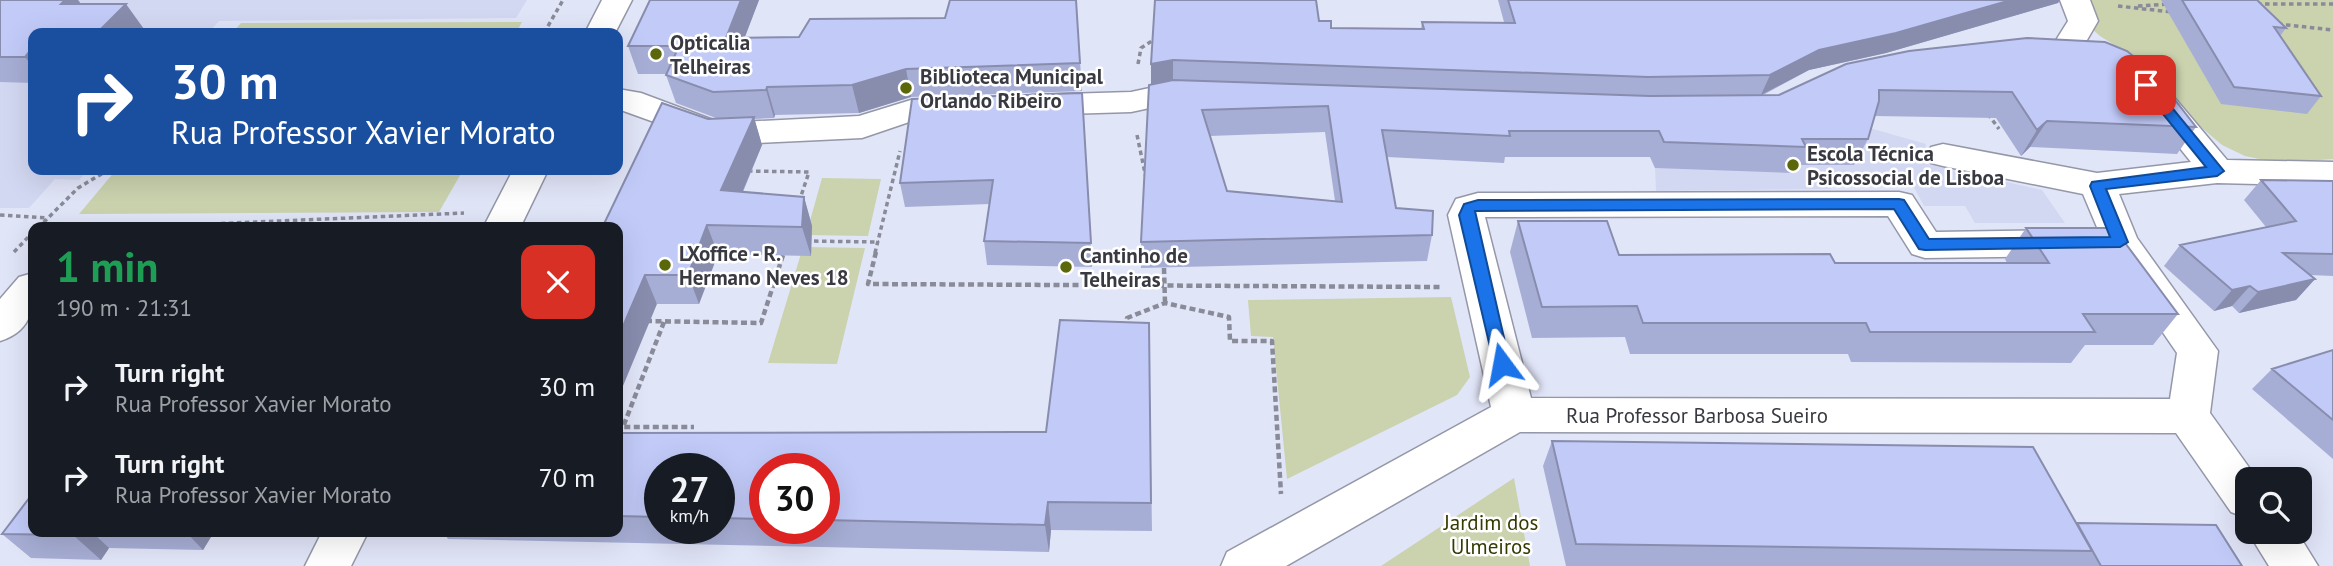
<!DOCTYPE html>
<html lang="en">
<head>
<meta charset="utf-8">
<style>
	body { margin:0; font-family:"PT Sans",sans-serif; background:#242831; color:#f1f3f6; height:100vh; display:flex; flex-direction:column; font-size:26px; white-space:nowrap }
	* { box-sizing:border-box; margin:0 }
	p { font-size:23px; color:#9ea1a6 }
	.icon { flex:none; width:38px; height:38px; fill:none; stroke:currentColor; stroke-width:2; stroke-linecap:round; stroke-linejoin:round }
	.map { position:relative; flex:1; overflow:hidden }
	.drawer { position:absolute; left:28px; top:222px; width:595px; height:315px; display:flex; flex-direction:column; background:#171b24; border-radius:14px; box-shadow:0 7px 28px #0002 }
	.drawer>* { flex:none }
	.top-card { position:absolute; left:28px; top:28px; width:595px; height:147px; border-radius:14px; box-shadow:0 7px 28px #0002; background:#1a4fa0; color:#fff; overflow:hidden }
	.fabs { position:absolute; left:2235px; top:467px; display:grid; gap:14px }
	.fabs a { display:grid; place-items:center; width:77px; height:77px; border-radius:14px; background:#171b24; box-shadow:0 7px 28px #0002; font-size:35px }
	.speed { position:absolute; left:644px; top:453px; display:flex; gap:14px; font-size:35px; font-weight:700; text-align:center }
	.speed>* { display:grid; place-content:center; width:91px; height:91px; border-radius:50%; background:#171b24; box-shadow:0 7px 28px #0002; line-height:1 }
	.speed small { font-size:18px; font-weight:400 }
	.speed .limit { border:10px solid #d22; background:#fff; color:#111 }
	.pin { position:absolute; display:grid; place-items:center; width:60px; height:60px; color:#fff; margin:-30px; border-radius:14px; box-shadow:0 4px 10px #0006 }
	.me { position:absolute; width:77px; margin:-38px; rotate:347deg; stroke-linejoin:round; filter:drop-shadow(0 0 5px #0008) }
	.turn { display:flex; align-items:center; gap:24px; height:147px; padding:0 28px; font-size:32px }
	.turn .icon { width:91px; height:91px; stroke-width:2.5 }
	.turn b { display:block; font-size:49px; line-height:60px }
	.round { display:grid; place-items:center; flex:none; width:74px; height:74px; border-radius:14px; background:#242831 }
	.head { display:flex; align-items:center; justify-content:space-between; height:119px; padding:0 28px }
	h1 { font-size:42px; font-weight:700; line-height:52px; color:#1e9e55 }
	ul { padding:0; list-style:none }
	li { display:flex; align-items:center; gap:21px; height:91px; padding:0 28px }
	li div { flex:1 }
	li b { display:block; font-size:26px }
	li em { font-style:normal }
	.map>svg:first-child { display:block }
	.built { fill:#d3d8f2 }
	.green { fill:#cad2ae }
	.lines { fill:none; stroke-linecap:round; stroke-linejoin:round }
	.street-casing { stroke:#9497a8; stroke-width:3 }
	.path-far1 { stroke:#898b98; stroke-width:3.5; stroke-dasharray:4.5 3.5; stroke-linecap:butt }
	.path { stroke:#898b98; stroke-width:4.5; stroke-dasharray:6 3.5; stroke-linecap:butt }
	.street { fill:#fff; fill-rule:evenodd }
	.wall { fill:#a7aed5; fill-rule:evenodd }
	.shaded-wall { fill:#888dae }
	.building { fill:#c2caf8; stroke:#888dae; stroke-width:2; fill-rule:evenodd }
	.route { fill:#1a73e8; stroke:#114b97; stroke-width:2 }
	.poi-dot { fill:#5b670b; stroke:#fff; stroke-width:2.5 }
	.labels { text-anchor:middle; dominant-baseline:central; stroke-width:5; stroke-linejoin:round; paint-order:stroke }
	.poi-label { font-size:21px; font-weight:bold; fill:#393a41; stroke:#fff; text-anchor:start }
	.street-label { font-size:21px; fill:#393a41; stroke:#fff }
	.park-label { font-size:21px; fill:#343b02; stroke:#fff }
</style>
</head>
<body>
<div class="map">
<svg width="2333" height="566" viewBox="0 0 2333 566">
	<rect width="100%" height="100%" fill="#e1e5f8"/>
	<path class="built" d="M0,0H527L516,18L219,21L208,33H33V170H88L79,180L55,179L29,208H0Z
		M1631,114L1866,127L1926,144L1922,163L2042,190L2065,223H1975L1965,206H1924L1910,180H1840L1833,183L1831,189L1656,191L1655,168Z"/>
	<path class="green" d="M2075,0H2333V159L2279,163L2245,156L2222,145L2175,105L2156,71L2100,36L2083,21Z
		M522,22L516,33H232L241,23Z
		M116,170H463L439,212L79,214Z
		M822,178L881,179L868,236L806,235Z
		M803,247L865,248L837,364L768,363Z
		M1451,297L1470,377L1457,395L1287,479L1273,337L1251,336L1248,300Z
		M1514,478L1530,566H1381Z"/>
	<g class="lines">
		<defs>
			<path id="street" d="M602,0H632L615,33H585Z
				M2060,0H2090L2098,21L2080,52L2069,54L2058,52L2053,45L2068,21Z
				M1173,83L1214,87L1219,94L1214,101L1173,103L1131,112L1032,115L1020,112L1015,105L1020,98L1032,95L1131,92Z
				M2156,87L2168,90L2227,160L2333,162V186L2217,183L2119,194L2137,238L2218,351L2210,413L2258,480H2247V518L2231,512L2176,433L1520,432L1286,566H1221L1227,552L1491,407L1448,215L1456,199L1478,193L1899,192L1912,195L1936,232L2069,230L2082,234L2088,243L2082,252L2069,256L1925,258L1912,254L1888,216L1485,217L1531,398L2170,399L2177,353L2107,251L2083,194L1943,166L1931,163L1926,155L1931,147L1943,144L2097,173L2191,162L2139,97L2144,90Z
				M618,89L641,93L721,123L859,116L911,100L961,98L973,101L978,108L973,115L915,120L862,138L718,145L618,109Z
				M513,170H548L520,228H483Z
				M33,273C34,304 35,330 0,341V299L19,277Z
				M322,532H368L351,566H305Z
				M2248,532H2297L2318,566H2269Z"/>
		</defs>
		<use href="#street" class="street-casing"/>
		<path class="path-far1" d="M2257,4H2333
			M2118,6L2172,12
			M2138,6L2168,4
			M2278,24L2333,30
			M544,33L563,0
			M1138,64L1141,48L1155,39
			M1988,114L1999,129
			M1137,135L1146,178
			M748,171L809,172L800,199
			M0,215L48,218
			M38,228L78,188L108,170
			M117,228L464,213
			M806,241L879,242
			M14,252L33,232
			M875,253L900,151"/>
		<path class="path" d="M876,252L868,284L1441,287
			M1164,268L1165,303
			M646,321L761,323L784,252
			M664,322L623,427H694
			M1128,328L1127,318L1165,303L1229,317L1230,341H1272L1281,494"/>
		<use href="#street" class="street"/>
	</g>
	<path class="wall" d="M0,0H78L81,4L144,29L140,33H33V83L0,82Z
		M650,0H759L744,38L799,37L1076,0L1082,91L911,97L859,113L775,115L774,118L754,119L762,145L743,192L804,197L812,226L811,256L718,254L699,304H657L618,228L708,119L716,118L676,103L666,75L667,74H638L628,46Z
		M1498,0H2060L2058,3L1886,53L1809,70L1763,95H1779L1909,51L2196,127L2177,154L2030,147L2021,156L1996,118L1875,116L1868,139L1854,165H1797L1793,173L1655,168L1650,157H1505L1504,163L1387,157L1396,208L1432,235L1427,261L1141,268V242L1151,84V64L1319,21L1331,28L1421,29L1422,22H1504ZM1325,132L1335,201L1227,191L1210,136Z
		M2161,0H2257L2286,28L2280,36L2321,96L2307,114L2221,104Z
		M1082,93L1092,267L987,265L984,241L990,204L905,207L900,183Z
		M2261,180L2333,181V276L2310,275L2315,279L2296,300L2239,313L2232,306L2214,311L2164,266L2180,245L2266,227L2244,200Z
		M1518,221L1619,255L1835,263H2007L2005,259L2026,228L2178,314L2153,345H2085L2071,363L1851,362L1848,354H1630L1625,337L1532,338L1510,252Z
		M1149,323L1152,531L1051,530L1049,552L448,539L443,532H618V433L1046,432ZM660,469H719V528H660ZM765,469H824V528H765Z
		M2333,350V459L2252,389L2272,369Z
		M1552,441L2077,524L2242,566H1566L1543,466Z
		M33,532H214L203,550L109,548L101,560L31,558L2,534Z"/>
	<path class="shaded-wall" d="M65,0H78L91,18L61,4Z
		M741,0H759L734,66L726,38Z
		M2011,0H2060L2058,3L1886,53L1809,70L1761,95L1770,75L1819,50Z
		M126,4L144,29L140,33H97Z
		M29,52L33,57V67L25,57Z
		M1173,60V80L1151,85V64Z
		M906,69L911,97L859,113L852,85Z
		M767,87L775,115L774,118L766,90Z
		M754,117L762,145L731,219L721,190Z
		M2047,121L2030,147L2021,156L2037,130Z
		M804,197L812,226L811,256L802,227Z
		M707,225L718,254L699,304L688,275Z
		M645,275L657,304L618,398V338Z
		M2315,279L2296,300L2239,313L2258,292Z
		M2250,286L2232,306L2214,311L2232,290Z
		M1048,502L1051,530L1049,552L1045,525Z
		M75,532H92L109,548L101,560L73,535Z
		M186,532H214L203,550Z"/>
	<path class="building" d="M0,0H65L61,4H126L97,33H33V52H29L25,57H0Z
		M650,0H741L726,38L799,37L810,19L945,18L950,0H1076L1080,63L906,69L852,85L767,87L766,90L713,92L666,75L679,46H628Z
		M1155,0H1316L1319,21H1331V28L1424,29L1422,22L1515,23L1508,0H2011L1896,33L1819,50L1770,75L1648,77L1173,60L1151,64Z
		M2182,0H2257L2286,28L2274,27L2321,96L2234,87Z
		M2027,38L2105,42L2127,51L2154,73L2196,127L2047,121L2037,130L2012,92L1879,90V101L1868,139H1802L1806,147L1664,142L1659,131H1509L1510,136L1382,130L1396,208L1433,211L1432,235L1141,242L1149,85L1173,80L1650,96L1779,95L1846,64L1909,51ZM1328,106L1342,202L1227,191L1202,110Z
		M1082,93L1091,243L984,241L993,180L900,183L912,99Z
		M662,103L708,119L754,117L721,190L804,197L802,227L707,225L688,275H645L618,338V228H602Z
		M2261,180L2333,181V254L2283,253L2315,279L2258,292L2250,286L2232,290L2180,245L2296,221Z
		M1518,221H1607L1619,255L1830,254L1835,263H2049L2026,228H2114L2178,314H2083L2095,332H1870L1866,323H1643L1637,306L1542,307Z
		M1060,320L1149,323L1151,503L1048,502L1045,525L824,520V469H765V519L719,518V469H660V517L618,516V433L1046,432Z
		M2333,350V420L2272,369Z
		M1552,441L2033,447L2092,551L1576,544Z
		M33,493V532H75L73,535L2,534Z
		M2077,523L2216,525L2242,566H2101Z"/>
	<path class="route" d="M2141,82H2151L2224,171L2217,176L2106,189L2128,242L2120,247L1925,250L1919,249L1894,209L1475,211L1510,364L1502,371L1494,364L1459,215L1464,204L1478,200L1899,199L1904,200L1929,239L2110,237L2090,186L2092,182L2206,167L2141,87Z"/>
	<g class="poi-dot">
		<circle cx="656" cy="54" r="7"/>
		<circle cx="906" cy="88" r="7"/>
		<circle cx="1793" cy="165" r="7"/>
		<circle cx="665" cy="265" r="7"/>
		<circle cx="1066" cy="267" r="7"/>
	</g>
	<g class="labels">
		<g class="poi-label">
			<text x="670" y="42">Opticalia<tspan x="670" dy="24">Telheiras</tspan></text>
			<text x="920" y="76">Biblioteca Municipal<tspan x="920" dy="24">Orlando Ribeiro</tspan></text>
			<text x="1807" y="153">Escola Técnica<tspan x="1807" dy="24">Psicossocial de Lisboa</tspan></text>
			<text x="679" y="253">LXoffice - R.<tspan x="679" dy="24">Hermano Neves 18</tspan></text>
			<text x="1080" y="255">Cantinho de<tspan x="1080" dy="24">Telheiras</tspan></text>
		</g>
		<g class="street-label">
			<text x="1697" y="415">Rua Professor Barbosa Sueiro</text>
		</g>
		<g class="park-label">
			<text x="1491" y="522">Jardim dos<tspan x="1491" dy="24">Ulmeiros</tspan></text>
		</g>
	</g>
</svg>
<div class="fabs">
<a><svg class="icon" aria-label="search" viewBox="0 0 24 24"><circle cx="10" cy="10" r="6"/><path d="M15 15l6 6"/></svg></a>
</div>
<div class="speed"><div>27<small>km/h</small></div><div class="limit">30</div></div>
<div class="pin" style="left:2146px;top:85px;background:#d93025"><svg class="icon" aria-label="arrive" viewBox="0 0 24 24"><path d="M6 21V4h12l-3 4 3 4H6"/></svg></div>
<svg class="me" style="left:1502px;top:364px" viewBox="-20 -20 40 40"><path d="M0-17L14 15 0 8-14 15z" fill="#1a73e8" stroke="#fff" stroke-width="4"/></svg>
<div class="top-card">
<div class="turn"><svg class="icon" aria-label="right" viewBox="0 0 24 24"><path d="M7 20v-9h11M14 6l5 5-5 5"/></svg><div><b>30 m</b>Rua Professor Xavier Morato</div></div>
</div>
<section class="drawer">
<div class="head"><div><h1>1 min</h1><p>190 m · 21:31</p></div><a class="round" style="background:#d93025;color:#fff"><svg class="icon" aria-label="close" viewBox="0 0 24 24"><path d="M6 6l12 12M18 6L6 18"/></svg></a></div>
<ul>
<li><svg class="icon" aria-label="right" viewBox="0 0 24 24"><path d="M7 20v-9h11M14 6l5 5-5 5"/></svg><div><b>Turn right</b><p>Rua Professor Xavier Morato</p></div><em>30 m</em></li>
<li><svg class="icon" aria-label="right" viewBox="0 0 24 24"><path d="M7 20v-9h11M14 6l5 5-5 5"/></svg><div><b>Turn right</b><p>Rua Professor Xavier Morato</p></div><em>70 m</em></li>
</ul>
</section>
</div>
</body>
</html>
